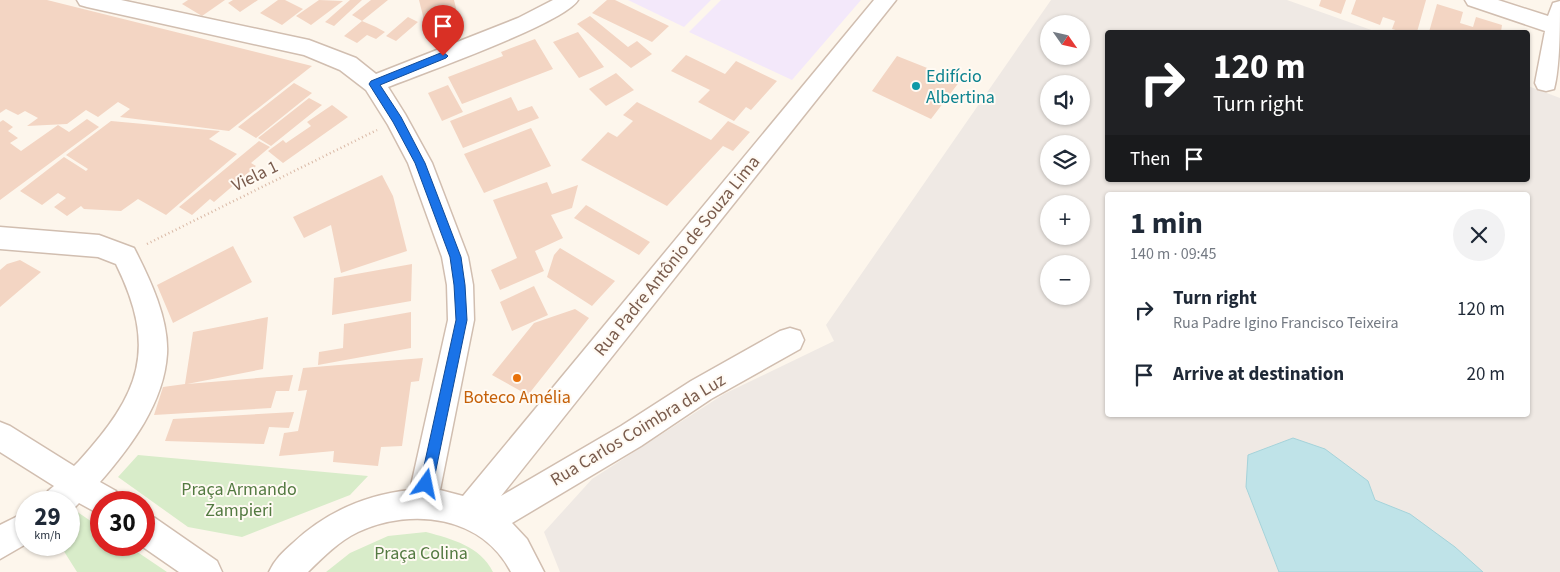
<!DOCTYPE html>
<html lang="en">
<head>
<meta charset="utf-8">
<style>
	body { margin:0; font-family:"Source Sans 3",sans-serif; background:#f2f2f3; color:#1f2937; height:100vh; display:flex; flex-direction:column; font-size:19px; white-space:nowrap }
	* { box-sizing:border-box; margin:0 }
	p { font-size:16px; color:#747a83 }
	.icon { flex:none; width:28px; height:28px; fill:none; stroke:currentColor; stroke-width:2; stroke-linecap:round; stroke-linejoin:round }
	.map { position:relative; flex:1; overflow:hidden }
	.drawer { position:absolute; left:1105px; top:192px; width:425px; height:225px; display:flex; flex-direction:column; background:#fff; border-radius:5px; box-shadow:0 1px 4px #0004 }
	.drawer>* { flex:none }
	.top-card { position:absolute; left:1105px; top:30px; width:425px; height:152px; border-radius:5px; box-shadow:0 1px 4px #0004; background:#202124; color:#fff; overflow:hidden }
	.needle { width:32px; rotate:124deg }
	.fabs { position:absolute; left:1040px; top:15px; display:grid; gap:10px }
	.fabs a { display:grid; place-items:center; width:50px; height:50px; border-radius:50%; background:#fff; box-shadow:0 1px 4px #0004; font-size:25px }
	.speed { position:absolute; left:15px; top:491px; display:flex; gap:10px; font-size:25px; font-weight:700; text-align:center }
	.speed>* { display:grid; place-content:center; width:65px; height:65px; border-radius:50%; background:#fff; box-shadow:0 1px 4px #0004; line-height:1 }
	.speed small { font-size:12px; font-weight:400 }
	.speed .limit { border:8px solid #d22; background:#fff; color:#111 }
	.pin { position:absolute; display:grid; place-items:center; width:42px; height:42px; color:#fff; margin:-51px -21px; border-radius:50% 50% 50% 0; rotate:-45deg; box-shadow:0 0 5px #0007 }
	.pin .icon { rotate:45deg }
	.me { position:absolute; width:55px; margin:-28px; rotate:12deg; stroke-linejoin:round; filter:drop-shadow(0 0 4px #0008) }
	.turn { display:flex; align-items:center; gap:18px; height:105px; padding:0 25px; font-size:22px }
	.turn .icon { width:65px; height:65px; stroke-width:2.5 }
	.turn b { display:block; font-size:35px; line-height:42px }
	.then { display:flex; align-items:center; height:48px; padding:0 25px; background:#0003; gap:10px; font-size:19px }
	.round { display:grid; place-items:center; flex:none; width:52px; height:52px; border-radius:26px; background:#f2f2f3 }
	.overview { display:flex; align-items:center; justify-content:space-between; height:85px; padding:0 25px }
	h1 { font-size:30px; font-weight:700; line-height:38px }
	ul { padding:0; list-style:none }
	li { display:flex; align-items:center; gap:15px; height:65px; padding:0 25px }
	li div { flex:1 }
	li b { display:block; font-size:19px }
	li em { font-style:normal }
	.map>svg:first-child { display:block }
	.industrial { fill:#efe9e4; fill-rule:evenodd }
	.education { fill:#f3e8fa }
	.green { fill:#d8ecc9 }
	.water { fill:#bfe3e8; stroke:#a5d3da }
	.building { fill:#f3d5c3 }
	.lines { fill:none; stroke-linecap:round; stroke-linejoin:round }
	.street-casing { stroke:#d1beb0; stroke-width:3 }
	.path { stroke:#d9b8a5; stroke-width:2.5; stroke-dasharray:1 3; stroke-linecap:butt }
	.street { fill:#fff; fill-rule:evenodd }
	.route { fill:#1a73e8; stroke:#114b97 }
	.culture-dot { fill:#0f9aa8; stroke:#fffaf3; stroke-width:2 }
	.food-dot { fill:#e8710a; stroke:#fffaf3; stroke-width:2 }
	.labels { text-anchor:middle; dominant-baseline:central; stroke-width:4; stroke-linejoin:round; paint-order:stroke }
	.culture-label { font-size:18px; fill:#0d838f; stroke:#fffaf3; text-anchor:start }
	.street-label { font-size:18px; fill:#7a5c4d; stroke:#fffaf3 }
	.food-label { font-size:18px; fill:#c56008; stroke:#fffaf3 }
	.park-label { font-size:18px; fill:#537a41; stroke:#fffaf3 }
</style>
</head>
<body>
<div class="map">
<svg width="1560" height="572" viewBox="0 0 1560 572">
	<rect width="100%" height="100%" fill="#fdf6ec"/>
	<path class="industrial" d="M1051,0H1287L1377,32H1108V180H1528V86L1560,98V572H560L544,532L592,479L724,394L834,341L826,325ZM1049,24H1081V56H1049ZM1049,84H1081V116H1049ZM1049,144H1081V176H1049ZM1108,195H1528V415H1108ZM1049,204H1081V236H1049ZM1049,264H1081V296H1049Z"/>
	<path class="education" d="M628,0H711L684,27Z
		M721,0H861L792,80L689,32Z"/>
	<path class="green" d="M138,455L368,476L350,495L242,537L188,527L118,477Z
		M76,511L101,528V545H127L167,572H77L60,545H69V519Z
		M426,532C452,539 480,546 493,572H326L350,553L388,536Z"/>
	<path class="water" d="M1293,438L1325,449L1368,481L1375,500L1410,514L1455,547L1483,572H1279L1246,487L1248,455Z"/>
	<path class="building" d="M0,0H47L312,66L229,131L120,117L130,109L118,102L98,117L86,110L67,124L27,126L38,118L25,111L18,115L6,109L0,113Z
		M188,0H225L202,16L182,4Z
		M233,0H258L240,12L228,3Z
		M278,0H285L303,9L282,25L260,13Z
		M319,0L343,1L311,25L296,16Z
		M350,0H362L334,26L325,22Z
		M371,0H388L362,21L352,15Z
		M419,0H454L458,16L425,24Z
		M607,0H615L669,26L652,42L592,13Z
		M1321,0H1346L1341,14L1319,6Z
		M1356,0H1426L1417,32H1403L1392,29L1395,21L1383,17L1380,25L1351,14Z
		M1437,4L1463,12L1460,23L1473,27L1476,17L1502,25L1501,32H1429Z
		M590,16L628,47L637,41L652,54L631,68L577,24Z
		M408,17L418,22L396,41L386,36Z
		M362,21L376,27L385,32L376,39L367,35L357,43L344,36Z
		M578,32L604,67L579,78L553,42Z
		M535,39L553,69L462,104L448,77L503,56L501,52Z
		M686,55L725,74L736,61L777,81L751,110L746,107L734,121L698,102L710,90L671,71Z
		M897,56L960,81L931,119L872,91Z
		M616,73L634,90L606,106L589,89Z
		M294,83L312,93L256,138L238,127Z
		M448,85L463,112L442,121L428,93Z
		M511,97L518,111L532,106L539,118L463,148L450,121Z
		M309,98L322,105L271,146L258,138Z
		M637,102L711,140L728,121L750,132L733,151L723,146L667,206L581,160L608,132L617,137L633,121L623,115Z
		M332,105L348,117L283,163L268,151L283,140L286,143L311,126L307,122Z
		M87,119L99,127L0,200V122L3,120L13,127L8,131L18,138L10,143L21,151L58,125L69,132Z
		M111,121L220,131L209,139L237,154L166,215L138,199L121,211L84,209L81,206L67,216L54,207L66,198L58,193L42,205L20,191L64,157L86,171L88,169L66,155Z
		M531,128L551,166L484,193L464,154Z
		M259,141L270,147L251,163L256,166L214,202L210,199L192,215L179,207Z
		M382,175L393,196L407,251L341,273L331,225L304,238L293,217Z
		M547,182L552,194L578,185L572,208L551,215L563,238L535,251L544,271L500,290L491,270L517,258L493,200Z
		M586,205L650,242L639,255L574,218Z
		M233,246L252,282L173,323L157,285Z
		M560,248L615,281L592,306L547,277L554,255Z
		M20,260L41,272L0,307V270L7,264Z
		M412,264L411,301L332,315L334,278Z
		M534,286L548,315L512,331L500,302Z
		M575,309L589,318L528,395L492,375L534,323Z
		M411,312V348L318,365L319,352L343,348L344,324Z
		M268,317L263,369L187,384L293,375L289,391H276L271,408L154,415L163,387L185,384L193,332Z
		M423,358L419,381L411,382L402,446L381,447L378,466L333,462L334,451L279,456L284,433L298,431L307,390L298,391L303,368Z
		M294,412L289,428L269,427L264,444L165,441L173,419Z"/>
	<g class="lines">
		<defs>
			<path id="street" d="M77,0H121L309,40L356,58L376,74L518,18L553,0H578C565,23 421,74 388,87L405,114L432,163L468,257L473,285L474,320L440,490L463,496L874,0H896L501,496L621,426L691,381L780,331L790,328L800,331L804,340L800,349L711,399L641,446L512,523L527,539L544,572H511C482,516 412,507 358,532C339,541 323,557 308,572H269C275,559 283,552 293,543C326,512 365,495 410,490L448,320L447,285L442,257L408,163L388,125L366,90L340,70L304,55L87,7L80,5Z
				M1465,0H1498L1548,16L1553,3L1560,1C1560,25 1560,68 1554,89L1546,91L1538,89L1535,83L1545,31L1468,5Z
				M0,227L99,235L134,248C150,279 169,319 167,354C164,403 131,446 100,482L116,491L120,502H101V515L79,503L69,513V502H44L48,491L54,486L0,452V422L10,426L74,466L79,461C140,394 158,349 116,264L98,257L0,249Z
				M26,512V544L0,559V525Z
				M144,514L155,518L217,561L222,572H179L140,545H144Z"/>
		</defs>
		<use href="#street" class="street-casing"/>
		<path class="path" d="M147,244L377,130"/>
		<use href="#street" class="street"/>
	</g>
	<path class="route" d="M443,52L448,56L446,58L380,85L401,117L425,163L461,257L465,285L467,320L433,484L431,489L426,490L422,489L420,484L456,320L454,285L450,257L415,163L393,122L369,84L371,81Z"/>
	<circle class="culture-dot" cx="916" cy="86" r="5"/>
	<circle class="food-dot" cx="517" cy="378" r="5"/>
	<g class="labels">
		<g class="culture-label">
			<text x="926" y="76">Edifício<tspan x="926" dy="21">Albertina</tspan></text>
		</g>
		<g class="street-label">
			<text transform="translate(255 176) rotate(-26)">Viela 1</text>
			<text transform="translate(677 256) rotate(-51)">Rua Padre Antônio de Souza Lima</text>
			<text transform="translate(638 430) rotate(-31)">Rua Carlos Coimbra da Luz</text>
		</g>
		<g class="food-label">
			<text x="517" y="397">Boteco Amélia</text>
		</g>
		<g class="park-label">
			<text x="239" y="489">Praça Armando<tspan x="239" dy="21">Zampieri</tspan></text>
			<text x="421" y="553">Praça Colina</text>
		</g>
	</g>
</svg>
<div class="fabs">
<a><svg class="needle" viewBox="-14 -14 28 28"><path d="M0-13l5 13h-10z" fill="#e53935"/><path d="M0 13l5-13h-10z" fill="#747a83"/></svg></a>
<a><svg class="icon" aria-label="sound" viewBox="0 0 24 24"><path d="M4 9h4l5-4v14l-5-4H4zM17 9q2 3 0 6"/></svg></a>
<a><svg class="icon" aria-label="layers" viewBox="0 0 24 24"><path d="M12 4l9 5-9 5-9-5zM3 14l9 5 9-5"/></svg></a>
<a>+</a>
<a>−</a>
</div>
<div class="speed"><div>29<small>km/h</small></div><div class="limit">30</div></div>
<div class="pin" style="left:443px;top:56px;background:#d93025"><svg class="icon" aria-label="arrive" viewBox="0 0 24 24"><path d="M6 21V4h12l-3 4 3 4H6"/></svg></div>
<svg class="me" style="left:426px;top:484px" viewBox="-20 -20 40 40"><path d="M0-17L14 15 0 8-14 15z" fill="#1a73e8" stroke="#fff" stroke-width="4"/></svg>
<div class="top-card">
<div class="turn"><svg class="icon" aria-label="right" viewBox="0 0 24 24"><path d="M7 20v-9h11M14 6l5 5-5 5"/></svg><div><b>120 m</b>Turn right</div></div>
<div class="then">Then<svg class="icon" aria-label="arrive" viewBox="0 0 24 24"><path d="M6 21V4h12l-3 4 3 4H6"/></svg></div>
</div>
<section class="drawer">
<div class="overview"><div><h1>1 min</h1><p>140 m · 09:45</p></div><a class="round"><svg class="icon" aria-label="close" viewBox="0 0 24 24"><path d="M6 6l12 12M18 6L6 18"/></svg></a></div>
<ul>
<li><svg class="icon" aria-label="right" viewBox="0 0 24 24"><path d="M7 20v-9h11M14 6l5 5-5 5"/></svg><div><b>Turn right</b><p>Rua Padre Igino Francisco Teixeira</p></div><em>120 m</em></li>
<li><svg class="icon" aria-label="arrive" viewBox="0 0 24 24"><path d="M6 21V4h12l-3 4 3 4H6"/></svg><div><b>Arrive at destination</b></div><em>20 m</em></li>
</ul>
</section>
</div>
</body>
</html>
